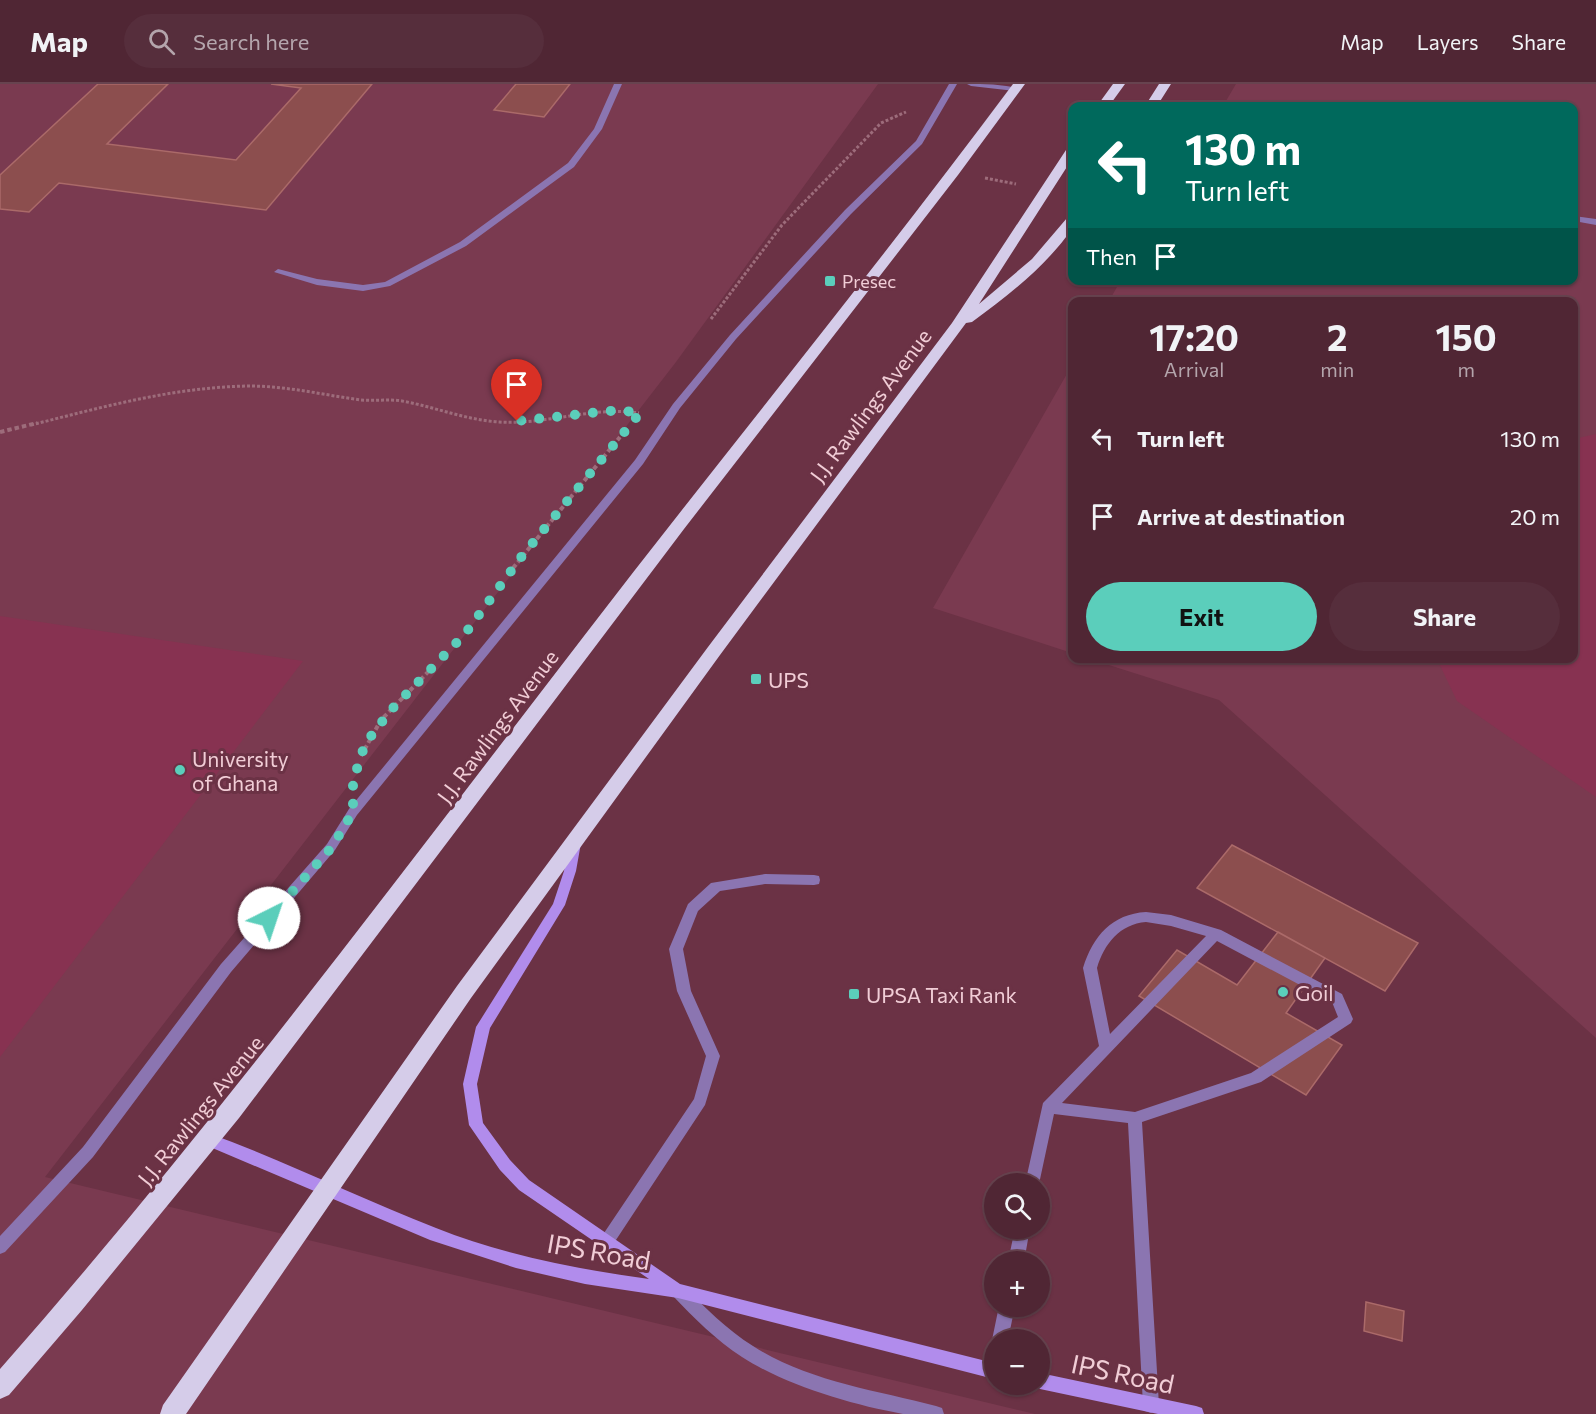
<!DOCTYPE html>
<html lang="en">
<head>
<meta charset="utf-8">
<style>
	body { margin:0; font-family:Commissioner,sans-serif; background:#562e3c; color:#f1f3f6; height:100vh; display:flex; flex-direction:column; font-size:22px; white-space:nowrap }
	* { box-sizing:border-box; margin:0 }
	p { font-size:20px; color:#b4a5ac }
	.icon { flex:none; width:33px; height:33px; fill:none; stroke:currentColor; stroke-width:2; stroke-linecap:round; stroke-linejoin:round }
	.map { position:relative; flex:1; overflow:hidden }
	.side { position:absolute; left:1068px; top:213px; width:510px; height:366px; display:flex; flex-direction:column; background:#502634; border-radius:12px; box-shadow:0 2px 4px #0004,0 0 0 2px #67434f }
	.side>* { flex:none }
	.banner { position:absolute; left:1068px; top:18px; width:510px; height:183px; border-radius:12px; box-shadow:0 2px 4px #0004,0 0 0 2px #67434f; background:#00695c; color:#fff; overflow:hidden }
	.controls { position:absolute; left:984px; top:1089px; display:grid; gap:12px }
	.controls a { display:grid; place-items:center; width:66px; height:66px; border-radius:50%; background:#502634; box-shadow:0 2px 4px #0004,0 0 0 2px #67434f; font-size:30px }
	.pin { position:absolute; display:grid; place-items:center; width:51px; height:51px; color:#fff; margin:-62px -26px; border-radius:50% 50% 50% 0; rotate:-45deg; box-shadow:0 0 6px #0007 }
	.pin .icon { rotate:45deg }
	.me { position:absolute; width:66px; margin:-33px; rotate:41deg; stroke-linejoin:round; filter:drop-shadow(0 0 4px #0008) }
	.turn { display:flex; align-items:center; gap:21px; height:126px; padding:0 18px; font-size:27px }
	.turn .icon { width:78px; height:78px; stroke-width:2.5 }
	.turn b { display:block; font-size:42px; line-height:51px }
	.then { display:flex; align-items:center; height:57px; padding:0 18px; background:#0003; gap:12px; font-size:22px }
	.eta { display:flex; justify-content:space-evenly; align-items:center; height:102px; text-align:center }
	.eta b { font-size:36px; font-weight:700; line-height:42px }
	.button { display:flex; gap:12px; margin-top:auto; padding:12px 18px }
	.button a { flex:1; height:69px; border-radius:36px; background:#5bcebb; color:#111; font-size:24px; font-weight:700; line-height:69px; text-align:center }
	.button a+a { background:#562e3c; color:#f1f3f6 }
	ul { padding:0; list-style:none }
	li { display:flex; align-items:center; gap:18px; height:78px; padding:0 18px }
	li div { flex:1 }
	li b { display:block; font-size:22px }
	li em { font-style:normal }
	header { display:flex; align-items:center; gap:36px; box-sizing:border-box; height:84px; padding:0 30px; background:#502634; border-bottom:2px solid #67434f }
	header strong { font-size:28px }
	nav { display:flex; gap:33px; margin-inline-start:auto; font-size:21px }
	.search { width:420px; height:54px; background:#562e3c; display:flex; align-items:center; gap:15px; box-sizing:border-box; padding:0 21px; border-radius:33px; color:#b4a5ac; font-size:22px }
	.map>svg:first-child { display:block }
	.built { fill:#7a3a50 }
	.green { fill:#873251 }
	.building { fill:#8c4e4e; stroke:#ab6a69; stroke-width:1.5 }
	.lines { fill:none; stroke-linecap:round; stroke-linejoin:round }
	.path-far1 { stroke:#9d6c7b; stroke-width:3; stroke-dasharray:3 2; stroke-linecap:butt }
	.path { stroke:#9d6c7b; stroke-width:4; stroke-dasharray:4.5 3; stroke-linecap:butt }
	.lane { fill:#8b75b1; fill-rule:evenodd }
	.street { fill:#8b75b1; fill-rule:evenodd }
	.secondary { fill:#b18cec; fill-rule:evenodd }
	.highway { fill:#d5cce9; fill-rule:evenodd }
	.route { stroke:#5bcebb; stroke-width:10; stroke-dasharray:0 18 }
	.poi-dot { fill:#5bcebb; stroke:#6b3245; stroke-width:2 }
	.labels { text-anchor:middle; dominant-baseline:central; stroke-width:6; stroke-linejoin:round; paint-order:stroke }
	.far-poi-label { font-size:18px; fill:#f1cdd6; stroke:#6b3245; text-anchor:start }
	.street-label { font-size:21px; fill:#f1cdd6; stroke:#6b3245 }
	.poi-label { font-size:21px; fill:#f1cdd6; stroke:#6b3245; text-anchor:start }
	.near-street-label { font-size:26px; fill:#f1cdd6; stroke:#6b3245 }
</style>
</head>
<body>
<header>
<strong>Map</strong>
<div class="search"><svg class="icon" aria-label="search" viewBox="0 0 24 24"><circle cx="10" cy="10" r="6"/><path d="M15 15l6 6"/></svg>Search here</div>
<nav><a>Map</a><a>Layers</a><a>Share</a></nav>
</header>
<div class="map">
<svg width="1596" height="1330" viewBox="0 0 1596 1330">
	<rect width="100%" height="100%" fill="#6b3245"/>
	<path class="built" d="M0,0H878L676,278L45,1093L1035,1330H0Z
		M1236,0H1596V954L1219,616L1090,575L1574,574V218L1109,217L1121,196H1574V22H1223Z
		M1072,281V569L933,524Z"/>
	<path class="green" d="M1596,350V713L1457,617L1437,575L1574,574V355Z
		M0,532L303,577L0,973Z"/>
	<path class="building" d="M98,0H168L107,60L236,76L301,4L271,0H372L266,126L59,99L29,128L0,125V91Z
		M516,0H570L544,33L494,26Z
		M1232,761L1418,859L1385,907L1197,804Z
		M1278,848L1325,874L1286,929L1342,961L1306,1011L1139,912L1177,866L1237,901Z
		M1366,1218L1404,1227L1402,1257L1364,1247Z"/>
	<g class="lines">
		<path class="path-far1" d="M985,94L1016,100
			M711,235L782,141L881,39L906,28
			M31,341C103,323 174,303 249,302C287,302 324,311 361,316C375,317 389,315 402,317C435,323 466,336 499,338C546,341 593,322 639,329"/>
		<path class="path" d="M0,348L37,339
			M513,484L620,353
			M361,672L381,636L431,585"/>
		<path class="lane" d="M614,0H622L602,45L574,83L466,162L390,202L363,207L317,201L274,188L278,185L317,195L363,201L385,198L460,158L568,79L594,45Z
			M949,0H957L922,60L851,130L736,255L680,324L643,380L357,731L335,766L231,888L93,1073L5,1168L0,1170V1152L83,1063L221,880L327,760L349,725L635,376L673,320L730,251L845,126L916,57Z
			M1574,132L1596,135V141L1574,137Z
			M765,790L814,791L819,792L820,796L819,800L814,801L765,800L720,807L698,827L683,865L691,907L720,972L705,1021L612,1162L607,1164L602,1162L599,1157L602,1152L694,1015L706,972L677,907L669,865L688,820L711,799Z
			M1146,828L1171,831L1221,846L1342,910L1353,935L1351,939L1261,998L1142,1038L1159,1321L1157,1327L1151,1329L1145,1327L1143,1321L1128,1039L1054,1030L1039,1100H1025L1043,1019L1099,962L1083,884C1093,852 1112,830 1146,828ZM1146,838L1171,842L1206,852L1110,950L1097,884C1104,860 1120,840 1146,838ZM1217,857L1332,918L1338,933L1251,989L1135,1028L1062,1019Z
			M1015,1144H1030L1024,1178H1008Z
			M999,1222H1015L1008,1256H994V1261L992,1256Z"/>
		<path class="street" d="M967,0C983,0 1005,0 1019,5L1015,7L971,2Z
			M678,1200L683,1202C705,1223 727,1246 753,1262C807,1297 875,1306 936,1322L942,1324L944,1330C931,1330 916,1330 903,1330C852,1321 785,1301 742,1273C716,1256 694,1234 673,1212L670,1207L673,1202Z"/>
		<path class="secondary" d="M575,754L579,756L581,759L576,787L565,821L490,944L477,1000L483,1039L510,1076L529,1096L680,1200L994,1279V1295L678,1214L585,1200L516,1184L430,1156L203,1060L201,1055L203,1050L208,1049C285,1077 359,1114 436,1144C504,1171 576,1185 649,1195L519,1106L500,1086L469,1041L463,1000L476,943L553,820L564,787L569,759L571,756Z
			M1040,1289L1196,1322L1202,1324L1204,1330H1158L1040,1305L1033,1300H1040Z"/>
		<path class="highway" d="M1013,0H1025L958,91L684,445L239,1034L82,1226L9,1311L0,1315V1285C207,1050 393,800 584,552C726,367 874,187 1013,0Z
			M1113,0H1125L1109,22H1097Z
			M1159,0H1171L1157,22H1145Z
			M1072,62V75L979,220L1032,175L1067,134L1072,133V145C1045,183 1009,211 972,238L966,239L720,571L471,914L186,1330H160L163,1321L457,902L708,563L952,239L1066,66Z"/>
	</g>
	<g class="lines">
		<path class="route" d="M269,834L332,763L353,728V697L365,660L391,626L465,550L522,472L640,329L619,326L517,337"/>
	</g>
	<g class="poi-dot">
		<rect x="824" y="191" width="12" height="12" rx="3"/>
		<rect x="750" y="589" width="12" height="12" rx="3"/>
		<circle cx="180" cy="686" r="6"/>
		<circle cx="1283" cy="908" r="6"/>
		<rect x="848" y="904" width="12" height="12" rx="3"/>
	</g>
	<g class="labels">
		<g class="far-poi-label">
			<text x="842" y="197">Presec</text>
		</g>
		<g class="street-label">
			<text transform="translate(870 321) rotate(-53)">J.J. Rawlings Avenue</text>
			<text transform="translate(497 642) rotate(-53)">J.J. Rawlings Avenue</text>
			<text transform="translate(200 1026) rotate(-51)">J.J. Rawlings Avenue</text>
		</g>
		<g class="poi-label">
			<text x="768" y="595">UPS</text>
			<text x="192" y="674">University<tspan x="192" dy="24">of Ghana</tspan></text>
			<text x="1295" y="908">Goil</text>
			<text x="866" y="910">UPSA Taxi Rank</text>
		</g>
		<g class="near-street-label">
			<text transform="translate(599 1167) rotate(10)">IPS Road</text>
			<text transform="translate(1123 1289) rotate(12)">IPS Road</text>
		</g>
	</g>
</svg>
<div class="controls">
<a><svg class="icon" aria-label="search" viewBox="0 0 24 24"><circle cx="10" cy="10" r="6"/><path d="M15 15l6 6"/></svg></a>
<a>+</a>
<a>−</a>
</div>
<div class="pin" style="left:517px;top:337px;background:#d93025"><svg class="icon" aria-label="arrive" viewBox="0 0 24 24"><path d="M6 21V4h12l-3 4 3 4H6"/></svg></div>
<svg class="me" style="left:269px;top:834px" viewBox="-20 -20 40 40"><circle r="19" fill="#fff"/><path d="M0-13L10 11 0 6-10 11z" fill="#5bcebb"/></svg>
<div class="banner">
<div class="turn"><svg class="icon" aria-label="left" viewBox="0 0 24 24"><path d="M17 20v-9H6M10 6l-5 5 5 5"/></svg><div><b>130 m</b>Turn left</div></div>
<div class="then">Then<svg class="icon" aria-label="arrive" viewBox="0 0 24 24"><path d="M6 21V4h12l-3 4 3 4H6"/></svg></div>
</div>
<section class="side">
<div class="eta">
<div><b>17:20</b><p>Arrival</p></div>
<div><b>2</b><p>min</p></div>
<div><b>150</b><p>m</p></div>
</div>
<ul>
<li><svg class="icon" aria-label="left" viewBox="0 0 24 24"><path d="M17 20v-9H6M10 6l-5 5 5 5"/></svg><div><b>Turn left</b></div><em>130 m</em></li>
<li><svg class="icon" aria-label="arrive" viewBox="0 0 24 24"><path d="M6 21V4h12l-3 4 3 4H6"/></svg><div><b>Arrive at destination</b></div><em>20 m</em></li>
</ul>
<div class="button"><a>Exit</a><a>Share</a></div>
</section>
</div>
</body>
</html>
